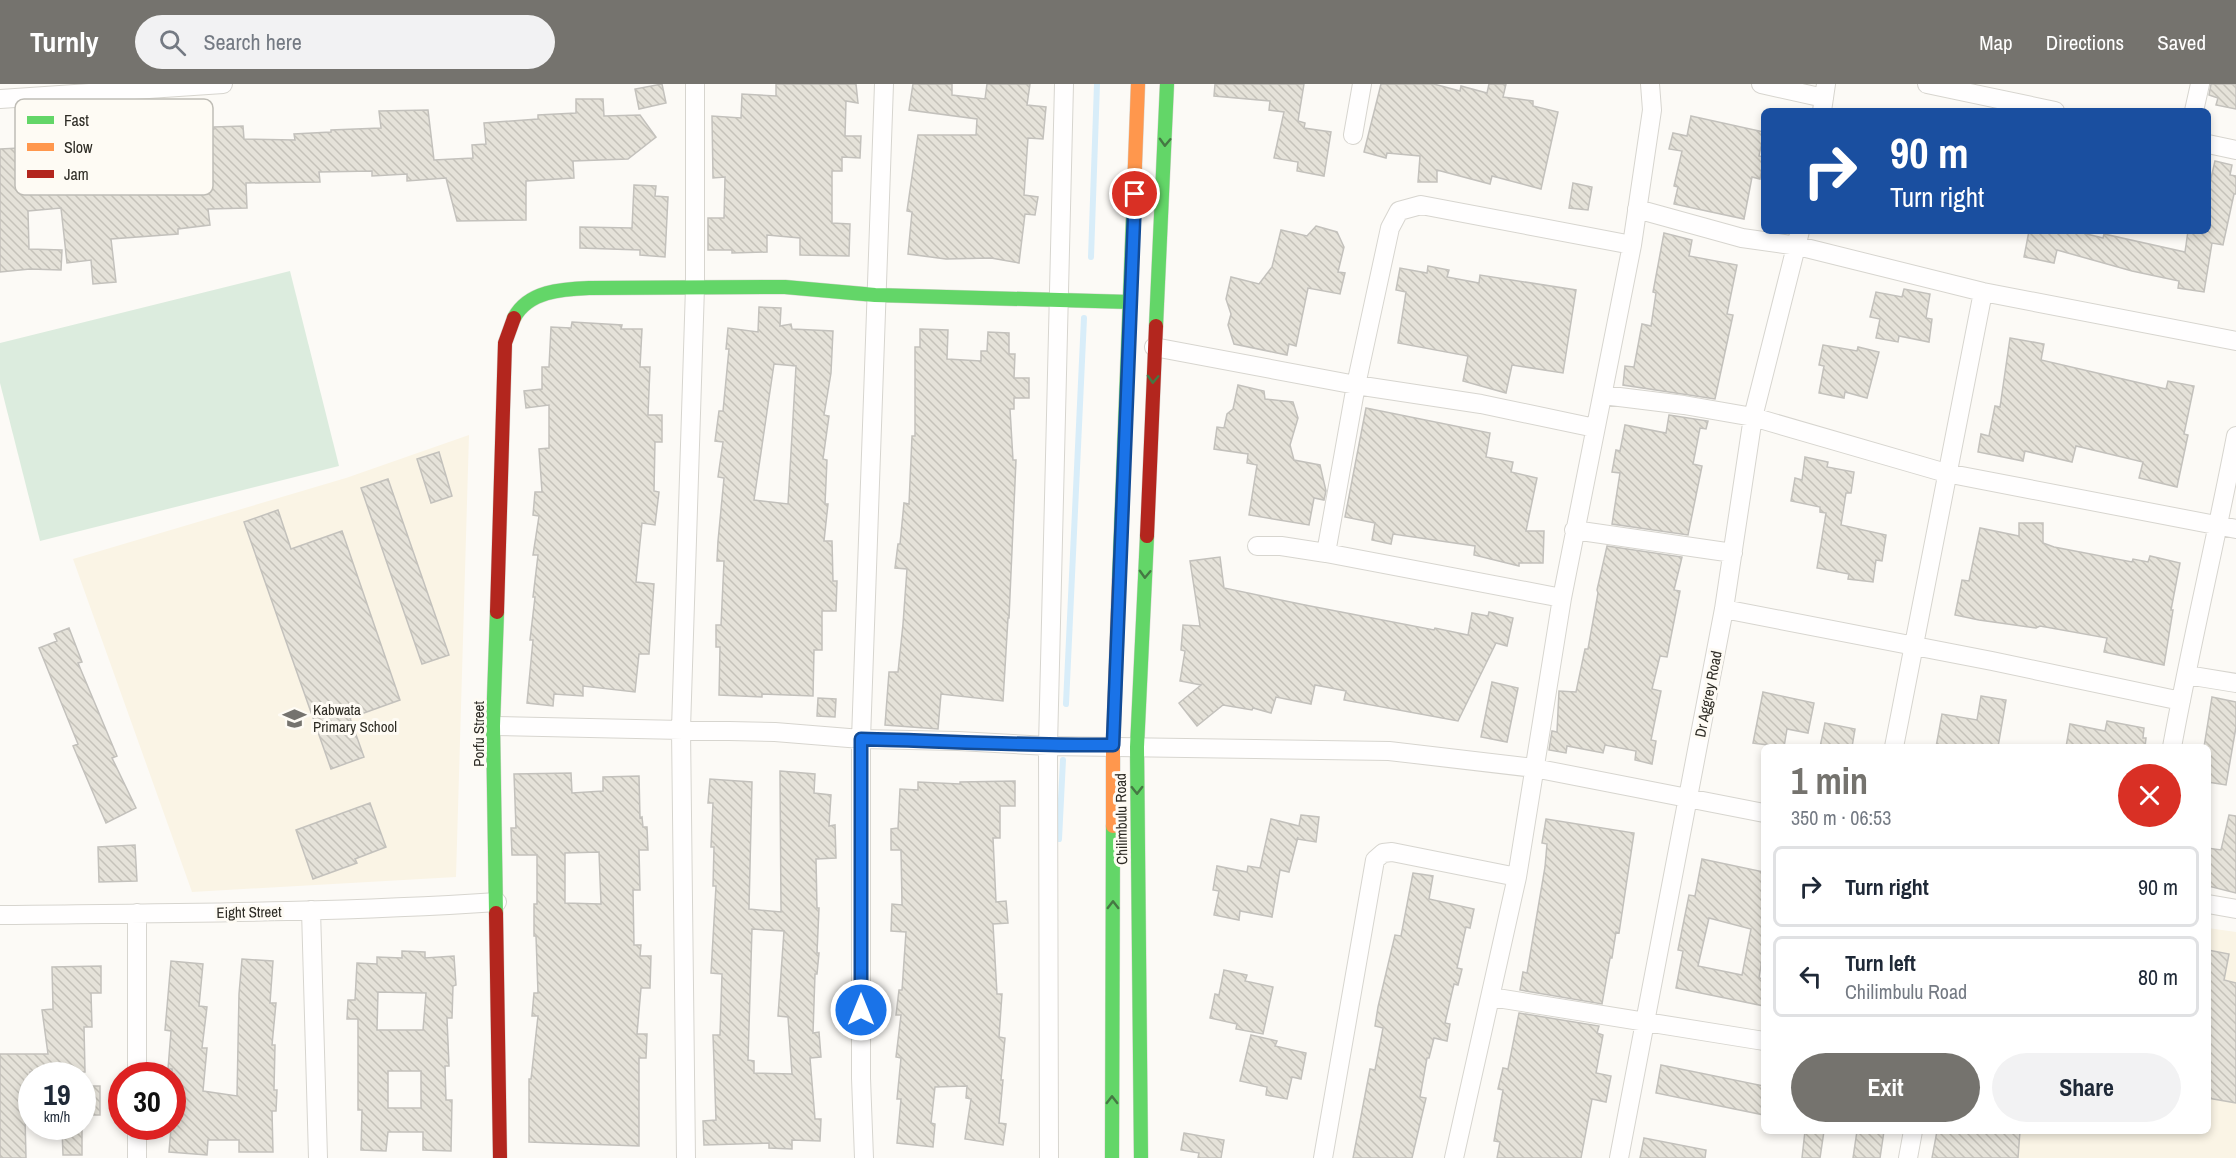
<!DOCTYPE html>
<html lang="en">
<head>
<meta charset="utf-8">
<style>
	body { margin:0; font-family:"Archivo Narrow",sans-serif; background:#f2f2f3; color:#1f2937; height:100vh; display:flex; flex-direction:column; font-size:22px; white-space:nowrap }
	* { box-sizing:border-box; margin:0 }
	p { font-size:20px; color:#747a83 }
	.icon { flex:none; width:33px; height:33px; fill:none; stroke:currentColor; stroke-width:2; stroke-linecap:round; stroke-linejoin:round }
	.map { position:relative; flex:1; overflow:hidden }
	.panel { position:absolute; left:1761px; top:660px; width:450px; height:390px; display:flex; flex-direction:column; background:#fff; border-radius:9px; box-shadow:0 3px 9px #0003 }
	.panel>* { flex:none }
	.guide { position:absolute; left:1761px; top:24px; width:450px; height:126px; border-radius:9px; box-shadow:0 3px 9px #0003; background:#1a4fa0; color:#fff; overflow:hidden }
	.speed { position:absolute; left:18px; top:978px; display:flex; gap:12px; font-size:30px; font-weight:700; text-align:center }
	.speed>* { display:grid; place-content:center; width:78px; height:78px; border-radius:50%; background:#fff; box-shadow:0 3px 9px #0003; line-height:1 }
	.speed small { font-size:15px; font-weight:400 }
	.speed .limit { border:9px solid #d22; background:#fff; color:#111 }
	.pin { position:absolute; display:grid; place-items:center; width:51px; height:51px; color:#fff; margin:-26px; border:3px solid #fff; border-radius:50%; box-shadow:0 2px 6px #0007 }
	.me { position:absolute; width:66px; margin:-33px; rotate:0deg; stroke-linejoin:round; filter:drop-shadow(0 0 4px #0008) }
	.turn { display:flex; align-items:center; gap:21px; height:126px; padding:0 30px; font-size:27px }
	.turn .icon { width:78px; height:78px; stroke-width:2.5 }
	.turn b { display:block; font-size:42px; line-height:51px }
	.round { display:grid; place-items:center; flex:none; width:63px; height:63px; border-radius:32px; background:#f2f2f3 }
	.overview { display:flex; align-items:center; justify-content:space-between; height:102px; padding:0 30px }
	h1 { font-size:36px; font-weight:800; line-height:45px; color:#75736e }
	.button { display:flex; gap:12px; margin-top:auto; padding:12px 30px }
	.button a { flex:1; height:69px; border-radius:36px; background:#75736e; color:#fff; font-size:24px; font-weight:800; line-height:69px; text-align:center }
	.button a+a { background:#f2f2f3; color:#1f2937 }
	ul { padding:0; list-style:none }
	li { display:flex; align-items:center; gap:18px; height:81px; margin:0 12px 9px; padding:0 18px; border:3px solid #e0e1e3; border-radius:9px }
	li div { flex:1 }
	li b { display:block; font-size:22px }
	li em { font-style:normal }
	header { display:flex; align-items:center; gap:36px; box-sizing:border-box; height:84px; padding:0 30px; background:#75736e; color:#fff }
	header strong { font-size:28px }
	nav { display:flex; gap:33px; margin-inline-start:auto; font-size:21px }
	.search { width:420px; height:54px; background:#f2f2f3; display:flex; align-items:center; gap:15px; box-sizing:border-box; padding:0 21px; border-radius:33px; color:#747a83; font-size:22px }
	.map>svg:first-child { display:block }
	.built { fill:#faf4e5 }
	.pitch { fill:#dcecde }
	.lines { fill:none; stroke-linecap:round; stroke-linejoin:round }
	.stream { stroke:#d8edf9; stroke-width:6 }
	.building { fill:url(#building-back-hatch); stroke:#c3c1bc; stroke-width:1.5; fill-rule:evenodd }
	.street-casing { stroke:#d7d5cf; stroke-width:20 }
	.fast-casing { stroke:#d7d5cf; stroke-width:15 }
	.slow-casing { stroke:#d7d5cf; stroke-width:15 }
	.jam-casing { stroke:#d7d5cf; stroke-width:15 }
	.street { stroke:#fffefe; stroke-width:18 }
	.fast { stroke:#63d668; stroke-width:14 }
	.slow { stroke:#ff974d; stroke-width:14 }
	.jam { stroke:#b3261e; stroke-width:14 }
	.oneway { stroke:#457843 }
	.route-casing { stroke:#114b97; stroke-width:15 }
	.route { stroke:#1a73e8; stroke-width:10 }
	.labels { text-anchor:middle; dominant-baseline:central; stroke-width:6; stroke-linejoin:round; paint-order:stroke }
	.street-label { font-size:15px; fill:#2d2b24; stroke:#fefbf4 }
	.poi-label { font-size:15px; fill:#2d2b24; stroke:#fefbf4; text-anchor:start }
	.key { fill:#fefbf4; stroke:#bfbdb6; stroke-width:1.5 }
	.key-label { font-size:16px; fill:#2d2b24 }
</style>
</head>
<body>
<header>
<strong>Turnly</strong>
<div class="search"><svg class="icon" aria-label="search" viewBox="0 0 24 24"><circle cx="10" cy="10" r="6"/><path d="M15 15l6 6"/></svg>Search here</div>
<nav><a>Map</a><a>Directions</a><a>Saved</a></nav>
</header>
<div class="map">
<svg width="2236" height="1074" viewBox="0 0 2236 1074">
	<defs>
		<pattern id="building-back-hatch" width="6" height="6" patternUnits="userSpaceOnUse" patternTransform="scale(1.5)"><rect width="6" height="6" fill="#e5e2d9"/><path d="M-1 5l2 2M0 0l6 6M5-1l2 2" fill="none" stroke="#c5c2ba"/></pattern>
	</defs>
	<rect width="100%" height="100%" fill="#fcfaf6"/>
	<path class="built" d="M469,351L456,793L192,808L73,475L346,394Z
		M2208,844L2236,848V1074H1959L1965,1047H2208Z"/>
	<path class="pitch" d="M290,187L339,382L40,457L0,299V259Z"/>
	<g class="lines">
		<path class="stream" d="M1091,173L1097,0
			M1066,620L1084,234
			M1059,755L1063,676"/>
	</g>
	<path class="building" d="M662,0L666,19L639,25L635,5Z
		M776,0H856L858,19L846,17L845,52H861L860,74L842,73V87H832V139L850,140L849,172L800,171V154L767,151V168L732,169V166H708V134H724L725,93L713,94L712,32L741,34L742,10L776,12Z
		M913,0H952V11L985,15L987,0H1030L1027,21L1046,23L1043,55L1028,54L1024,111L1038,113L1035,131L1025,130L1019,179L991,174L946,175L908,170L912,128L907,127L918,51H976L977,35L909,26Z
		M1215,0H1304L1298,37L1305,39L1304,44L1331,48L1324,92L1297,87L1298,78L1274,74L1284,28L1269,26L1270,17L1214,12Z
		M1381,0H1434L1460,7L1461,2L1487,9L1489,0H1506L1503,13L1533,17V22L1558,28L1541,105L1492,92L1490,100L1437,86V98H1418L1420,72L1387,69L1386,74L1364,68Z
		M2211,0H2236V25L2216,21L2218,14L2209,11Z
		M576,15H603L604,32L640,31L656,53L628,75L573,77L574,94L526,97V136L457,137L446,94L407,97V90L372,92V87L319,88L320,98L246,99L247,124L208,125L210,141L178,145V150L111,155L116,198L93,200L91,176L67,179L61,124L28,127L29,165L62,166L61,186L30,185L0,188V65L19,64L20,78L59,74L57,58L97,54L96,45L132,42L131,28L168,25L170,51L214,45V43L243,42L244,55L295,56L294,50L331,48V46L381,44L379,27L428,26L434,76L473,74L472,61L486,60L484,39L538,35V31L576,29Z
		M1691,32L1764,48L1759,72L1764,73L1760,95L1752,93L1744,135L1674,120L1678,103L1674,102L1682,67L1669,65L1673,49L1687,52Z
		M2215,77L2232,81L2230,91L2236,92V110H2234L2223,161L2212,159L2204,208L2178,204L2179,197L2132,187L2057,166L2054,179L2024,173L2029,147H2075L2103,154L2104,150L2185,168L2188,147H2208V107Z
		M1573,99L1592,103L1588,126L1569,124Z
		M634,101L656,102L655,112L668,113L665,173L640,171V166L580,164V143L632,144Z
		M1316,142L1337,148L1344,163L1338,188L1345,189L1340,210L1308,204L1296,262L1289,260L1287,271L1234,260L1228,241L1231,230L1226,215L1231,193L1259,200L1272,183L1281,146L1307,152Z
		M1664,149L1692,156L1689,172L1737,181L1727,230L1733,231L1715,315L1623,301L1625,282L1634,283L1642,240L1651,242L1656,209L1653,208Z
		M1428,182L1449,186L1447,193L1479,199L1480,191L1576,206L1563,289L1512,281L1506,309L1463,297L1468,272L1398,259L1406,208L1396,206L1400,184L1427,189Z
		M1904,205L1930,210L1926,234L1932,235L1929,258L1899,252L1898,258L1876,254L1880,235L1870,233L1876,208L1902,213Z
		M759,223L781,224L780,242L791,240L792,245L833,247L831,289L824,331L829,332L823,375L827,376L825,420H828L824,457H832L833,497H837L836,527H822V566H814L813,612L762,610V613L719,611L720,563H716V541H721L724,477H717L718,457L724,394L718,393L723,358L715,357L719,327H723L729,265H726L728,244L758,248ZM774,280L796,282L788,420L754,416Z
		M572,238L622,241L621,245H642L640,283H650L648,331H662V358H655L654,407L659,408L655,441L642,439L636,498L654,500L649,570H639L635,608L583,602V612L554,610L553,622L527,619L533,556H530L535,513H533L538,471H533L539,432L533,431L535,408H542L539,365L549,364V321L526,324L524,307L542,305V283H549L551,243L571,244Z
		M920,245L948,246L947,275L981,277V267H987L988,248L1009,249V270H1015L1014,294H1029V314H1014V325H1010L1013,376H1016L1009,534H1008L1003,617L941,610L938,645L885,641L889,588H898L903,540L907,485L895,484L898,460H900L904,419L909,420L912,352H915V263H920Z
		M2010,254L2044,260L2041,276L2166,305L2168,297L2194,302L2184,350L2188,351L2177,403L2139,394L2143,378L2076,362L2072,378L2025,367L2023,377L1978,368L1981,350L1989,352L1995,322L2000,323Z
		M1823,261L1857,267L1858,263L1879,268L1867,314L1845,308L1844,314L1819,309L1824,282L1819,281Z
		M1238,301L1264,307L1265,315L1293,318L1298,334L1290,361L1294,376L1320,381L1326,407L1324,416L1314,414L1309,441L1249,431L1257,381L1247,379L1248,370L1214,365L1217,343L1224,344L1227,330L1233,325Z
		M1366,324L1490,349L1486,373L1513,378L1511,388L1537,394L1526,447H1544L1543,479H1519V482L1474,471L1475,462L1393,450L1391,460L1372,456L1375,439L1345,433Z
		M1669,331L1708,337L1706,345L1700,344L1693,380L1702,382L1688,451L1612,440L1620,389L1612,388L1616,366L1620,367L1625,341L1666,349Z
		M439,368L452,412L431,419L417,375Z
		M1805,373L1828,378L1827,383L1854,388L1851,409H1846L1841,441L1886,451L1882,477L1876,476L1873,498L1848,495L1849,490L1817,484L1826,429L1820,428V423L1791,417L1795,394L1802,396Z
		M388,395L449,571L422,580L361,404Z
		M278,426L291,465L342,447L400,616L350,634L364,673L331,685L244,438Z
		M2019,439H2043V459L2054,463L2132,478L2133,475L2148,478L2150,472L2180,479L2171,526H2173L2164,581L2104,568L2107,554L2040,542L2036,544L1979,536L1955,531L1962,496L1969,497L1980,444L2019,452Z
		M1607,462L1682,473L1674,506L1680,507L1667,573L1660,572L1652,605L1661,607L1651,656L1656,657L1652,680L1635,676L1636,667L1605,661L1603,669L1567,662L1566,669L1549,666L1552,647L1557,648L1559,607L1576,608L1585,565H1588L1598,509L1597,506Z
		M1220,473L1224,504L1305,521L1434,546L1435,544L1468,551L1472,529L1488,532L1489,528L1513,534L1507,562L1496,559L1458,637L1344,616L1346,607L1315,601L1311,620L1276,613L1271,629L1253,624L1252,626L1223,621L1197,642L1179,619L1201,601L1180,597L1185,567L1181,566L1183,541L1200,542L1190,477Z
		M69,544L82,578L78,579L117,672L112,674L136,724L106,739L73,662L78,660L39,564L57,557L54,550Z
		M1492,598L1518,604L1507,658L1481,653Z
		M1763,608L1814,619L1808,649L1787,645L1784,663L1753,659Z
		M1981,612L2006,616L1998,663H1936L1942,630L1977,636Z
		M2212,613L2236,618V643L2226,701L2208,698V663H2204Z
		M818,614L836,615L835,633L817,632Z
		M2107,637L2144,644L2143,654H2146L2145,663H2066L2070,640L2105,647Z
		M1825,639L1855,645L1852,663H1820Z
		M780,687L815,690L814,709L831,711L829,742L835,741L836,774L816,775L817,824H819L817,869H819L817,890H815L813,949L819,948L821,973L810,974L815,1035H821L820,1057L792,1056V1065L769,1064V1059L704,1061L703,1037L716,1036L713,951H720L722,890L711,889L716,802H713L714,763H711L713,719H708L710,695L752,698L749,825L781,828ZM752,845L784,847L778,932L788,933L792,990L754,989V977L748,976Z
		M571,689L572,709L603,707V693L639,692L640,734L642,733L643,743H647L648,766H639L640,806H633L634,861H641L640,872H651L650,904H641L637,950H647L646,974H639V1062L529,1058V995H531L538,932H532L534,909H538L536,852H534V820H537V771H512L511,744H516L514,690ZM599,768L601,820L565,819V769Z
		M1015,697V722H1000V754H993L996,818L1006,817L1008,839L993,840L997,910H1002L999,953L1005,954L1001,996H1003L999,1039L1006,1040L1003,1061L965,1055L971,1015L966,1014L967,1002L935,1003L931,1039L935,1040L933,1063L897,1059L901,1015H897L901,974L896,973L901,931H896L899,906H902L906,848L891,847L892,820L902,821L901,766H891V745L898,744L900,705L918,706V698L960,700V698Z
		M370,719L386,763L355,775L357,779L313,795L296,746Z
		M1301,731L1319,733L1316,758L1297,755L1298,753L1289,788L1280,786L1272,833L1240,827L1239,836L1214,831L1219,807L1213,806L1217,782L1247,788L1248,782L1260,784L1271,735L1299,742Z
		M2229,731L2236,732V809L2208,802V764L2221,766Z
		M1546,735L1634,749L1619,849L1616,848L1612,874H1610L1602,920L1520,906L1523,888L1527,889L1545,783L1547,760L1542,759Z
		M135,761L137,797L99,798L98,763Z
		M1702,775L1764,788V863L1759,894L1764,895V922L1676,904L1683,867L1678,866L1689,811L1695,812ZM1709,834L1751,845L1742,891L1698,882Z
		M1413,789L1433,792L1429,815L1474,825L1470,844L1466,843L1457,884L1462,885L1458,901L1454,900L1445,939L1450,940L1447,957L1434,954L1429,974H1427L1420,1013L1426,1014L1412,1074H1353L1370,985L1375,986L1383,944L1375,942L1378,923L1395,851L1401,852Z
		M2208,866L2229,870L2224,896L2236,899V1019L2208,1014Z
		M402,867L425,868V874L454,872L456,901L453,902L452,934H447L449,982H445L446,1016H452L451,1067L423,1066V1048H388L386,1067L361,1066L362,1026H358V935H347L348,916H355L357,879L377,880V873L402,874ZM378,908L426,909L423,946H377ZM388,987H421V1024H388Z
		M242,875L273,877L270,919H276L272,961H275L274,1006H277L276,1027H272L273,1068H239V1056H208L207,1071L169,1068L171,1044L172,1045V985H168L171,947L165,946L171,877L203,880L199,922L207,923L202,964H207L203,1007L237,1012L239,910Z
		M101,882V909H91L92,943H84L85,988H30V1033H25L26,1074H0V970H48L42,926L53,925L52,883Z
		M1224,886L1247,891L1245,897L1273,903L1263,950L1236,945L1237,940L1210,934L1215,910L1219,911Z
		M1519,929L1599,942L1597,949L1603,951L1596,989L1611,992L1606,1018L1592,1015L1581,1074H1497L1500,1058L1494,1057L1503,1006L1498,1005L1503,984L1508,985Z
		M1251,951L1277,957L1275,962L1306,969L1301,995L1292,993L1287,1015L1266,1011L1267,1003L1240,997Z
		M1661,981L1764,1002V1031L1656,1009Z
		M82,1002H100V1031H82Z
		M62,1045H82V1071H63Z
		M1805,1047H1824L1820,1074H1802Z
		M1857,1047H1884L1880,1074H1853Z
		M1937,1047H2020L2018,1074H1932Z
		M1184,1049L1224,1056L1221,1074H1198L1199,1069L1181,1066Z
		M1644,1054L1706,1066L1705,1074H1640Z"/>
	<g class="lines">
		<defs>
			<path id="street" d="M1761,0L1824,14
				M1927,0L2055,27
				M0,15L223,0
				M1822,27L1826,0
				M2194,27L2200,0
				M1353,51L1362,0
				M2208,60L2236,66
				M1637,125L1742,154L1798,162L1983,208L2236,257
				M1154,263L1356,301L1481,320L1595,344
				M1603,311L1684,321L1753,333L1946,389L2236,445
				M1574,446L1733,469
				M1257,462H1281L1326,469L1562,514
				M1326,469L1356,301L1390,144L1399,127L1421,121L1632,161
				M1724,525L1992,577L2181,617
				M2187,591L2236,599
				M493,642L775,648L861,655L958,657L1048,662L1389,667L1534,684L1764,729
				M1894,663L1983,208
				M2172,663C2191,559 2216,456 2236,352
				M2208,820L2236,825
				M311,826L318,1074
				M137,829V992
				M0,831C166,829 332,829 497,818
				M1491,913L1764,957
				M137,1042V1074
				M686,1074L681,645L695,203V0
				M864,1074L861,994V655L884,0
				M1049,1074L1048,662L1064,0
				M1323,1074L1375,776L1383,769L1392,768L1517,793
				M1454,1074L1517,793L1562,514L1632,161L1652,26L1650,0
				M1619,1074L1724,525L1753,333L1800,147
				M1908,1074L1913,1047"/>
			<path id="fast" d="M514,234C528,207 562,205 589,204L785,203L875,211L1130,218
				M1156,242L1167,0
				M1119,496L1134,106
				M496,829L493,642L497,528
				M1112,1074L1113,742
				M1141,1074L1137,663L1147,452"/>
			<path id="slow" d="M1134,106L1138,0
				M1113,742V661L1119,496"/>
			<path id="jam" d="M1147,452L1156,242
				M497,528L505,259L514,234
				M496,829L500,1074"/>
		</defs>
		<use href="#street" class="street-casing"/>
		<use href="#fast" class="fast-casing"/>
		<use href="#slow" class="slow-casing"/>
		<use href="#jam" class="jam-casing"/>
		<use href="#street" class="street"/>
		<use href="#fast" class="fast"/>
		<use href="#slow" class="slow"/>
		<use href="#jam" class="jam"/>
	</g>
	<defs><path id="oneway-chevron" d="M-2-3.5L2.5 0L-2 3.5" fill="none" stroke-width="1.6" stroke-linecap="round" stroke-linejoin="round" transform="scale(1.5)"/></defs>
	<g class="oneway">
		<use href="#oneway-chevron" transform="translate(1165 58) rotate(92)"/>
		<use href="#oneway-chevron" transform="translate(1153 295) rotate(92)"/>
		<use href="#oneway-chevron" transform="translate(1145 490) rotate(92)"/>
		<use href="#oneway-chevron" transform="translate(1137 706) rotate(89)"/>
		<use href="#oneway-chevron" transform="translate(1113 821) rotate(-90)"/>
		<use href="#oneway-chevron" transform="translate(1112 1016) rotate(-90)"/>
	</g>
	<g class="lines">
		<defs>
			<path id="route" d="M861,926V655C946,657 1029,662 1113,661L1135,110"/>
		</defs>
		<use href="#route" class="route-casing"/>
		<use href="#route" class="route"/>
	</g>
	<defs>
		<symbol id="school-bare" viewBox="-9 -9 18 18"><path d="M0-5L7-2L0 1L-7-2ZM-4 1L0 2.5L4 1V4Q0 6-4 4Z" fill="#75736e" stroke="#fefbf4" stroke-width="2.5" paint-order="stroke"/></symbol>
	</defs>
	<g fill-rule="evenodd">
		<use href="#school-bare" x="278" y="618" width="33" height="33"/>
	</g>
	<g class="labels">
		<g class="street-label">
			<text transform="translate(1708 610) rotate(-79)">Dr Aggrey Road</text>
			<text transform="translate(478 650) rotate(-90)">Porfu Street</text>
			<text transform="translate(1121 735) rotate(-91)">Chilimbulu Road</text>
			<text transform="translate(249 828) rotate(-1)">Eight Street</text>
		</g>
		<g class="poi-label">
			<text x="313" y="625">Kabwata<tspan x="313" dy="17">Primary School</tspan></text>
		</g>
	</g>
	<rect x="15" y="15" width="198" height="96" rx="9" class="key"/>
	<rect x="27" y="32" width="27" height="8" fill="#63d668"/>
	<rect x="27" y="59" width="27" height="8" fill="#ff974d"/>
	<rect x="27" y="86" width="27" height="8" fill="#b3261e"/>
	<g class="key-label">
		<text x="64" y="42">Fast</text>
		<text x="64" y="69">Slow</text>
		<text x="64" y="96">Jam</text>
	</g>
</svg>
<div class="speed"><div>19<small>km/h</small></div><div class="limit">30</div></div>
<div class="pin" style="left:1135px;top:110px;background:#d93025"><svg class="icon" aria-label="arrive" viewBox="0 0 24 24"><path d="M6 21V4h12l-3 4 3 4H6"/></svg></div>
<svg class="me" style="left:861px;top:926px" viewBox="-20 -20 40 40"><circle r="17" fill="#1a73e8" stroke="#fff" stroke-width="3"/><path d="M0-11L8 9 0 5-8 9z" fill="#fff"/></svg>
<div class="guide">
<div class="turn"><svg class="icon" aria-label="right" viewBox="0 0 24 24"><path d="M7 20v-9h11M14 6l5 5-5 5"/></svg><div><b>90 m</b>Turn right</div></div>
</div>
<section class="panel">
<div class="overview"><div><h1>1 min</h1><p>350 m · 06:53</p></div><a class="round" style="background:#d93025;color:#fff"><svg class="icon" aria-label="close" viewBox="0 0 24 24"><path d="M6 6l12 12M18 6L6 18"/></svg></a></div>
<ul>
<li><svg class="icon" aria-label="right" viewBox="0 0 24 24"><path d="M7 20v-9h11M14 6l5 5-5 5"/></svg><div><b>Turn right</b></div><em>90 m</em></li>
<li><svg class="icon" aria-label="left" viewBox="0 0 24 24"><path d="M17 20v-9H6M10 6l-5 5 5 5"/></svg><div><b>Turn left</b><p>Chilimbulu Road</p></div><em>80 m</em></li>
</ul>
<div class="button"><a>Exit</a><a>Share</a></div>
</section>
</div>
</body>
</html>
